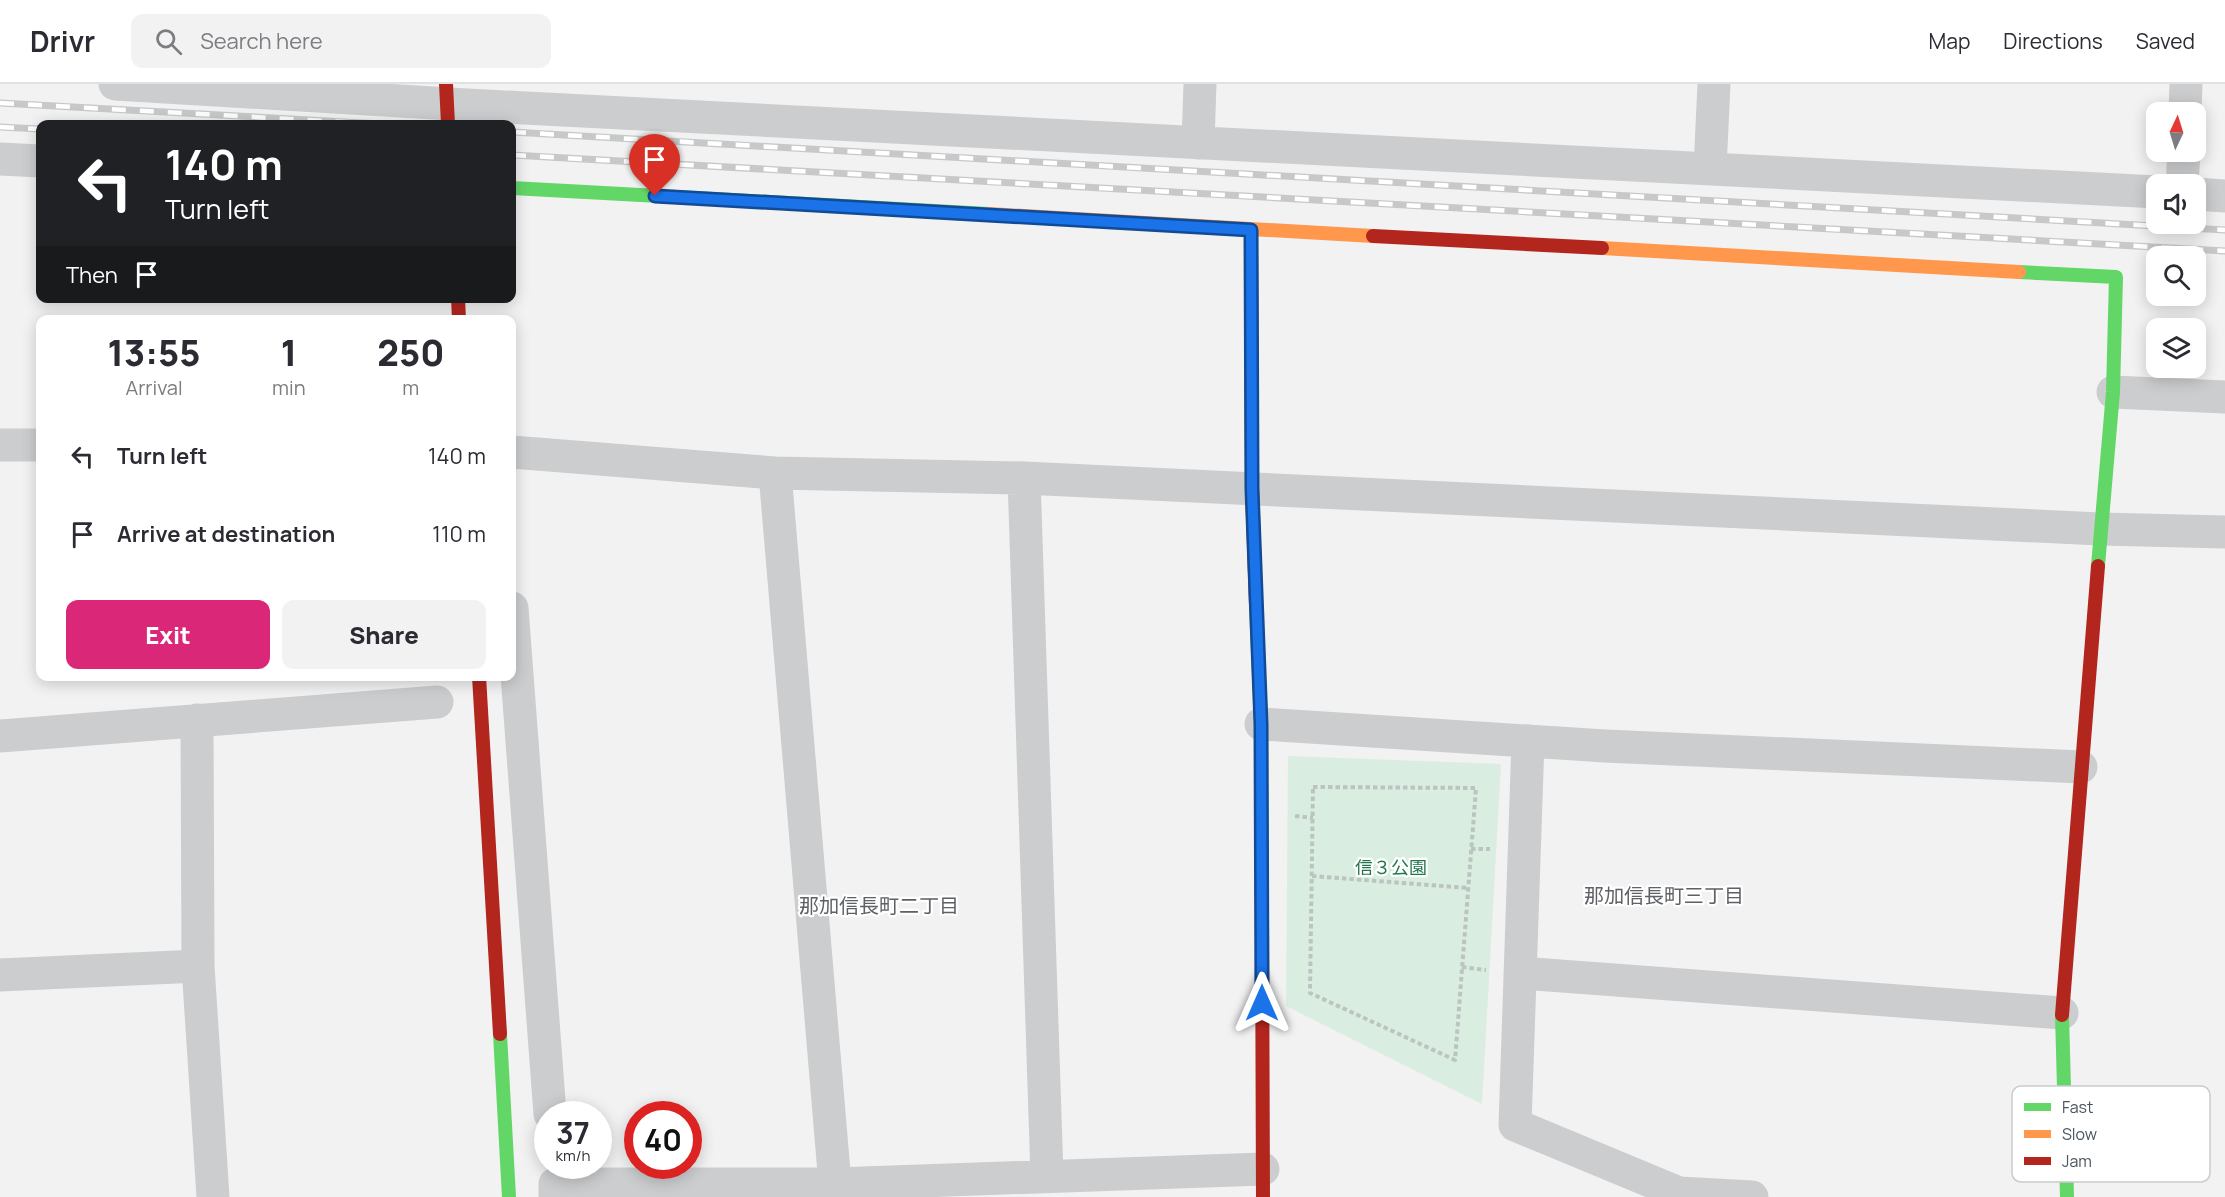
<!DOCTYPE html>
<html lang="en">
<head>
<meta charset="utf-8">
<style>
	body { margin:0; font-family:Manrope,"Noto Sans JP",sans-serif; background:#f2f2f3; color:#2b2b33; height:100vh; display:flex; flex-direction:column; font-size:22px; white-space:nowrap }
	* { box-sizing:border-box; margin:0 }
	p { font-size:20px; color:#7c7c81 }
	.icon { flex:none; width:33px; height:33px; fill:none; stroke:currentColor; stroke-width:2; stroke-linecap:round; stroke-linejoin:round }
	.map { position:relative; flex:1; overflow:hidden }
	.details { position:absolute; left:36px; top:231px; width:480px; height:366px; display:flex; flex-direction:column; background:#fff; border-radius:12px; box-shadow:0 3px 15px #0003 }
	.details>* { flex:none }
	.banner { position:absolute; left:36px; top:36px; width:480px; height:183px; border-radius:12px; box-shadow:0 3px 15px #0003; background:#202124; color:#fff; overflow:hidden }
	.needle { width:39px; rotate:4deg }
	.controls { position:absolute; left:2146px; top:18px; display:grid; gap:12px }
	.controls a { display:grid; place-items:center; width:60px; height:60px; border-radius:12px; background:#fff; box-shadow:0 3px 15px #0003; font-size:30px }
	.speed { position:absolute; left:534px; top:1017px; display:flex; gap:12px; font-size:30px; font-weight:700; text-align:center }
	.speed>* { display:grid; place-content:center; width:78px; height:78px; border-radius:50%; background:#fff; box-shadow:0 3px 15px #0003; line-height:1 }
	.speed small { font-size:15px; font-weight:400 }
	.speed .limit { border:9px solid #d22; background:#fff; color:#111 }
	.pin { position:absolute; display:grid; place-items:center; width:51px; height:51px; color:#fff; margin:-62px -26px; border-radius:50% 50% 50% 0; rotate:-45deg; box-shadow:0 0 6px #0007 }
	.pin .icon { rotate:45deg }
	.me { position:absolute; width:66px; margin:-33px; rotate:0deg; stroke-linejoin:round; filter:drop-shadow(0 0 4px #0008) }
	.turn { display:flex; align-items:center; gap:21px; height:126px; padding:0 30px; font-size:27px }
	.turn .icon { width:78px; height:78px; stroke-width:2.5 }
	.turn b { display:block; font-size:42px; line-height:51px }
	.then { display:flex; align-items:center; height:57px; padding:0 30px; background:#0003; gap:12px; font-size:22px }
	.eta { display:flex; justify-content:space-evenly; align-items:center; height:102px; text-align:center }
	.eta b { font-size:36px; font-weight:800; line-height:42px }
	.action { display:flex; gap:12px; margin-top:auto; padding:12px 30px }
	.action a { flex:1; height:69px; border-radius:12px; background:#db2777; color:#fff; font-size:24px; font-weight:800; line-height:69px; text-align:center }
	.action a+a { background:#f2f2f3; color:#2b2b33 }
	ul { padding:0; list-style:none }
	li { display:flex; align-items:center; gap:18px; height:78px; padding:0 30px }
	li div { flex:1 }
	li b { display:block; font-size:22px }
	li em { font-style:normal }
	header { display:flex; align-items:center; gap:36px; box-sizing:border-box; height:84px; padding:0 30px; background:#fff; border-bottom:2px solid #e1e1e2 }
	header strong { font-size:28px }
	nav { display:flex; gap:33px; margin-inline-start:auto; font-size:21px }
	.search { width:420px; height:54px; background:#f2f2f3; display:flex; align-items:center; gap:15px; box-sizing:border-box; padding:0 21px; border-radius:12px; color:#7c7c81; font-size:22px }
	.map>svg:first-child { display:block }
	.green { fill:#d9eee1 }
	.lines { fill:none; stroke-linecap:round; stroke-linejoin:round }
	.path { stroke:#bbc4c1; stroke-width:4; stroke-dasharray:4.5 3; stroke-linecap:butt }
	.street { stroke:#cccdcf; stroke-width:33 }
	.fast { stroke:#63d668; stroke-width:14 }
	.slow { stroke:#ff974d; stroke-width:14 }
	.jam { stroke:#b3261e; stroke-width:14 }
	.rail-casing { stroke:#c7c8c9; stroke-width:7 }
	.rail { stroke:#fff; stroke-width:4.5; stroke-dasharray:14; stroke-linecap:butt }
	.jam-bridge { stroke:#b3261e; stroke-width:14 }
	.route-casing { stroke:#114b97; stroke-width:15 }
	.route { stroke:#1a73e8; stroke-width:10 }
	.labels { text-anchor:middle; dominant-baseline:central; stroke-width:4.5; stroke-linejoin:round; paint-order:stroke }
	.park-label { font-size:18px; fill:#21774b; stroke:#fff }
	.neighbourhood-label { font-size:20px; fill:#5e6165; stroke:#fff }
	.key { fill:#fff; stroke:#c9ccce; stroke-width:1.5 }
	.key-label { font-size:16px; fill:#4a545c }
</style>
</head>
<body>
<header>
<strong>Drivr</strong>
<div class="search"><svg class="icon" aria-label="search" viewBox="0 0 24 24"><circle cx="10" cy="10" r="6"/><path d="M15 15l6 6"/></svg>Search here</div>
<nav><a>Map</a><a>Directions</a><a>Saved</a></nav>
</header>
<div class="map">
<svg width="2225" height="1113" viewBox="0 0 2225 1113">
	<rect width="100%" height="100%" fill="#f2f2f2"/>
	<path class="green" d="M1288,672L1501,680L1482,1020L1286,922Z"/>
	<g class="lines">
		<path class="path" d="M1313,703L1476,704L1455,976L1310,909Z
			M1295,732L1313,734
			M1471,765H1490
			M1312,792L1468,804
			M1462,883L1486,886"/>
		<path class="street" d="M115,0L467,21L2157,108
			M2185,28L2186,0
			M1198,59L1200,0
			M0,75L40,77
			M1710,85L1714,0
			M2182,100L2184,68
			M2196,110L2225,112
			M2113,308L2225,313
			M0,361H40
			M512,368L775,389L1024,394L2100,445L2225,448
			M775,389L835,1100
			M1024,394L1047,1092
			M512,524L550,1030
			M197,636L198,882L213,1113
			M1261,640L1605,662L2081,683
			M0,652L437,618
			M1528,657L1515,1041L1679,1109L1752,1113
			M1520,889L2062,929
			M0,891L198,882
			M555,1113V1100H835L1263,1085"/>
		<path class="fast" d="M512,104L989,130
			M2019,188L2116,193L2113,308L2098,482
			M1256,521L1261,640L1262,834
			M2062,931L2067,1113
			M500,950L509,1113"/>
		<path class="slow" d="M989,130L1373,152
			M1602,164L2019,188"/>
		<path class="jam" d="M1251,146L1252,404L1256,521
			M1373,152L1602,164
			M458,214L459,236
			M479,592L500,950
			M1262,834L1263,1113
			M2062,931L2098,482"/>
		<defs>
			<path id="rail" d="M0,19L381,40
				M0,43L40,45
				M512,48L2225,146
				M512,71L2225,167"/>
		</defs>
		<use href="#rail" class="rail-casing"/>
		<use href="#rail" class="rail"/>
		<path class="jam-bridge" d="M446,0L448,40"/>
	</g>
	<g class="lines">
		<defs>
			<path id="route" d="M655,112L1251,146L1252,405L1261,640L1262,919"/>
		</defs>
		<use href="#route" class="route-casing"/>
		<use href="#route" class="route"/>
	</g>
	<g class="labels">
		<g class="park-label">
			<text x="1391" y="783">信３公園</text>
		</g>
		<g class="neighbourhood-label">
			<text x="1664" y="811">那加信長町三丁目</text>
			<text x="879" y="821">那加信長町二丁目</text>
		</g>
	</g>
	<rect x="2012" y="1002" width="198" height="96" rx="9" class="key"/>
	<rect x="2024" y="1019" width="27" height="8" fill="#63d668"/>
	<rect x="2024" y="1046" width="27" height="8" fill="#ff974d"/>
	<rect x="2024" y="1073" width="27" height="8" fill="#b3261e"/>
	<g class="key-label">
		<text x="2062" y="1029">Fast</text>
		<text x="2062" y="1056">Slow</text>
		<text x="2062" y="1083">Jam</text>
	</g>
</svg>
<div class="controls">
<a><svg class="needle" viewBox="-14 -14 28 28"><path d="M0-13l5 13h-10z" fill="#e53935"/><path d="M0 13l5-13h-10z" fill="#7c7c81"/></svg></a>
<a><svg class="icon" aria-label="sound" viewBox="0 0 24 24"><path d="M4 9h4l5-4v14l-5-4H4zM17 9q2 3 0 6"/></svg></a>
<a><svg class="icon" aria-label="search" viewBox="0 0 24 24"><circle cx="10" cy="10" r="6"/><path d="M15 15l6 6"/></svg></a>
<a><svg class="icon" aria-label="layers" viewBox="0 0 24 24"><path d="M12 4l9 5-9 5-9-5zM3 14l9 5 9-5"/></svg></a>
</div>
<div class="speed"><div>37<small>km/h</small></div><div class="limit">40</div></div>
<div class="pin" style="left:655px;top:112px;background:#d93025"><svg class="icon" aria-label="arrive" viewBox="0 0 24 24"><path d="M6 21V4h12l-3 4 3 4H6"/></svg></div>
<svg class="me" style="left:1262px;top:919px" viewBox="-20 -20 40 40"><path d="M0-17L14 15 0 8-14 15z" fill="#1a73e8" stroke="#fff" stroke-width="4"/></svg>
<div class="banner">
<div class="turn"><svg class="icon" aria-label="left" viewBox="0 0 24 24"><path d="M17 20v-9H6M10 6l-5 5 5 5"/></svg><div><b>140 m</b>Turn left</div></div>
<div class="then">Then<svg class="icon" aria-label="arrive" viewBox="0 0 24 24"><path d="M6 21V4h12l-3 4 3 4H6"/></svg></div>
</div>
<section class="details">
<div class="eta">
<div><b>13:55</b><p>Arrival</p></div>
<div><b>1</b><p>min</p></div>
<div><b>250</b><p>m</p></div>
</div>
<ul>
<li><svg class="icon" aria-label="left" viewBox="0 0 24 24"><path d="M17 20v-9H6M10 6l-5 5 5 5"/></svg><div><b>Turn left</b></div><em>140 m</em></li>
<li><svg class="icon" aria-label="arrive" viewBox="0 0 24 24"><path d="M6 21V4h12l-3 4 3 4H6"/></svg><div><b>Arrive at destination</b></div><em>110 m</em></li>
</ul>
<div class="action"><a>Exit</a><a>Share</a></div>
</section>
</div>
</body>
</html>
